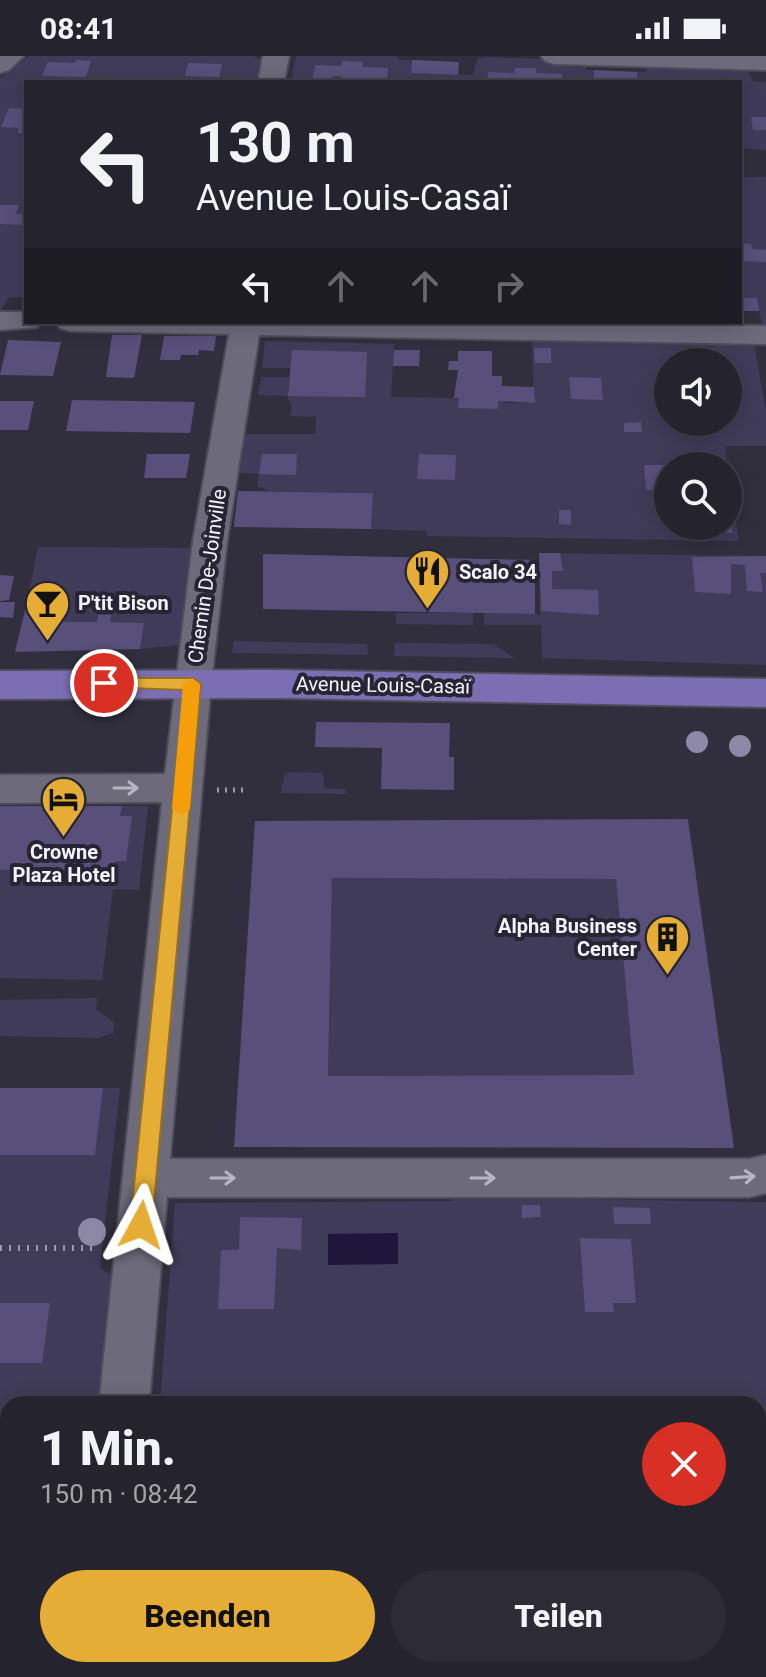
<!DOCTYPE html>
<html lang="de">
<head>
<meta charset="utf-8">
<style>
	body { margin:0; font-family:Roboto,sans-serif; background:#2d2b36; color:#f1f3f6; height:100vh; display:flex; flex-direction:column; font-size:30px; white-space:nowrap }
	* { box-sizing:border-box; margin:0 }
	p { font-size:26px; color:#a3a4aa }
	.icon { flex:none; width:44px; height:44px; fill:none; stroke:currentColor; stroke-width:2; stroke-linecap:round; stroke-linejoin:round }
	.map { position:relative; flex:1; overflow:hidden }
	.sheet { position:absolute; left:0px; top:1340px; width:766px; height:282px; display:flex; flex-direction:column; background:#25232e; border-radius:24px 24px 0 0; box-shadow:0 4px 20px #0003,0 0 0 2px #42404a }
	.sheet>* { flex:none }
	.hud { position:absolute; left:24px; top:24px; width:718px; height:244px; border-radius:0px; box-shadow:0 4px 20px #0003,0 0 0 2px #42404a; background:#25232e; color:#f1f3f6; overflow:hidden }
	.fabs { position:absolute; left:654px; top:292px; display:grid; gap:16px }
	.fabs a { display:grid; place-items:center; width:88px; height:88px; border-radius:50%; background:#25232e; box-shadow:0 4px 20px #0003,0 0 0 2px #42404a; font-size:40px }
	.pin { position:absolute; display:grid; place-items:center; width:68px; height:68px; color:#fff; margin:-34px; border:4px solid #fff; border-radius:50%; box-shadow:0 2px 8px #0007 }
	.me { position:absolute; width:88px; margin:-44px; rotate:5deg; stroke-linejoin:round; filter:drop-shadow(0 0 6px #0008) }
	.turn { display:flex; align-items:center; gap:28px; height:168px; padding:0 40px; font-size:36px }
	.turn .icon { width:104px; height:104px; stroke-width:2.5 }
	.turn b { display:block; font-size:56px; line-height:68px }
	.lanes { display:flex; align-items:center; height:76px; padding:0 40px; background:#0003; justify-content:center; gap:40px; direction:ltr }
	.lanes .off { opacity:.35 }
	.round { display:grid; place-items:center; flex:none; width:84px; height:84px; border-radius:42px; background:#2d2b36 }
	.head { display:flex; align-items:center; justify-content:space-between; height:136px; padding:0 40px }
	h1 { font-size:48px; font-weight:800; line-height:60px }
	.cta { display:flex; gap:16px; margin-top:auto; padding:16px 40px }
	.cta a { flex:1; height:92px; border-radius:48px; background:#e5ad36; color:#111; font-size:32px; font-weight:800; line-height:92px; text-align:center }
	.cta a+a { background:#2d2b36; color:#f1f3f6 }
	.status { display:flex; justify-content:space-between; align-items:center; height:56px; padding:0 40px; background:#25232e; direction:ltr }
	.status svg { height:22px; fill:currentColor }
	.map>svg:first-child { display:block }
	.green { fill:#403b58; fill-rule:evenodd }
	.water { fill:#20163b }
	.building { fill:#58507a; fill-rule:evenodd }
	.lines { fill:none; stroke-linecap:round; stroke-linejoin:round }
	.minor-casing { stroke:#4e4c58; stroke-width:4 }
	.major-casing { stroke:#4e4c58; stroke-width:4 }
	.path-far1 { stroke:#9a98a5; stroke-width:5; stroke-dasharray:2 6; stroke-linecap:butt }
	.path { stroke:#9a98a5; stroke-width:6; stroke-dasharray:2 7; stroke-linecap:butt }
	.minor { fill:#6c6a7b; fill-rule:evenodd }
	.major { fill:#7c6eb2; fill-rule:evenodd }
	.tree { fill:#8c88a6 }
	.oneway { stroke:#b7b5c2 }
	.route { fill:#e5ad36; stroke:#957023; stroke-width:2 }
	.slow { fill:#f59e0b }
	.labels { text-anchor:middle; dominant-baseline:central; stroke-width:8; stroke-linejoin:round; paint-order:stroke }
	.poi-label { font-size:20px; font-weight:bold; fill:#f4f3fd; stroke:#272533; text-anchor:start }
	.street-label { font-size:20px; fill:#f4f3fd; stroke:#272533 }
</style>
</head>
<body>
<div class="status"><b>08:41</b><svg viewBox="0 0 49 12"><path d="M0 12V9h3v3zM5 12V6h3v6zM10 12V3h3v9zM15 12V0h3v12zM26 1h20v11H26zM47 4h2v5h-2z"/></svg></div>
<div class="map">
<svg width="766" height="1621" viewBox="0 0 766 1621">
	<rect width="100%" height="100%" fill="#312f3e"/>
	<path class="green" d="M29,0H254L264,5L261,26H26V242L9,241L0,255V22Z
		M296,0H396L400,4L436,5L435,18L473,19L477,3L484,1L567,4L573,11H586V14L646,16V6L744,9L753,25L766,26V94L740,92V26H291Z
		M740,121H766V269H762L759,255H740Z
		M532,284L754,287L766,355V390H725L728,410H668V470H728V412L739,485L427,480V475L371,473L372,437L269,435L257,430L259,418L240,417L244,378H315L316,361L290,360L292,351L287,340L258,339L261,321H289L288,340L291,312H262L265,285L394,288L391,341L498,343L507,347H534ZM668,306H728V366H668Z
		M38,491L192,492L179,589L140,593L143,567L52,566L57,546H27Z
		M539,497L766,500V609L542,602L541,569H484V557L539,558L540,561Z
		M396,557H473V569L396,568Z
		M234,585L367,588L368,599L232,597Z
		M395,587L493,588L515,602L394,600Z
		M288,716L323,717L324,732L345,733L347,738L281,737L284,720Z
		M122,750H148L139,834L113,833L102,924L0,922V814L114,815L131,760H120Z
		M332,822L616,823L634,1019L328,1020Z
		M97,942L96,953L114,967L113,977L98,982L0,980V944Z
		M103,1032H120L100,1212L115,1222L103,1348H8V1614H80L78,1621H0V1099H95Z
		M452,1141L766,1146V1603L758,1605V1348H160L175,1147L452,1145Z
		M163,1614H604L472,1621H169Z"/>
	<path class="water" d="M398,1177V1208L328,1209V1178Z"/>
	<path class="building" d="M76,4L91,5L86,21L42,20L48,6L75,7Z
		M412,4L459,6L458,19L411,17Z
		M342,5L363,6L362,11L388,12L387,22L341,23L342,20H333L332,26H312L315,9L341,10Z
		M188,7L222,8L219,21L185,20Z
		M515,12H536V17L562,18V26H487L488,16L514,17Z
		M594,14L637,16V26L594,25Z
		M9,52L26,53V77H17L19,72L1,71Z
		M751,61H766V74H753Z
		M0,149H19L16,158H26V169L0,168Z
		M740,187L751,188L752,193L766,194V206L740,205Z
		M740,242H757L759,255H740Z
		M112,279H142L134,322L106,321Z
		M164,280H216L214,295L199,294L198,299H181L180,304H160Z
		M8,284L61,286L53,320L0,319Z
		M534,292H551V307H535Z
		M292,294L367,296L365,341L288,340Z
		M394,294H420L419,310H393Z
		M458,295H492V320H502V330L534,331L535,347L498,345V353L458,352L459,342H454L458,314H448L449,305H458Z
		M569,321L601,322L603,344L571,343Z
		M72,344L195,346L190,377L66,375Z
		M0,345H34L28,374H0Z
		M641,366L642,376H624V367Z
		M147,398H190L186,422H144Z
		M262,398H297L296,419L259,418Z
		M419,398L456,399L455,424L417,423Z
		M644,409H668V434H646Z
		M238,435L373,437L371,473L234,471Z
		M559,454H571V469L559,468Z
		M728,459L733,477L698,476L697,470H728Z
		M539,497H560L563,515H552V533L598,534L599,559L541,555Z
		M263,498L535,504V558L263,553Z
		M766,500V517H760L763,536L747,535L745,509L731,508V538L695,536L692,501Z
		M0,519L14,520L9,544L0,545Z
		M0,546H15L13,562L0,561Z
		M27,546H58L52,566H97L98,559H111L110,566L144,567L140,593L15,596Z
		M316,666L450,667L449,701H454V734L381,733L382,692L315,691Z
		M0,750H122L120,760H132L126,805H116L114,815L0,814Z
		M688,763L734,1092L234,1091L255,765ZM332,822L616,823L634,1019L328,1020Z
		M0,1032H103L95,1099H0Z
		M522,1149H540L541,1161L522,1162Z
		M613,1151L650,1152L651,1168H614Z
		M240,1161L302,1162L301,1194L277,1192L274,1253H218L221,1194H239Z
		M580,1182L631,1183L636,1247H613L614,1256H585Z
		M0,1247H50L42,1307H0Z
		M0,1387H8V1452H0Z
		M0,1543H8L7,1615H0Z"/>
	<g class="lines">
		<defs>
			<path id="minor" d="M0,0H24L9,14L0,17Z
				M263,0H289L284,26H258Z
				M541,0H766V14L554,8L545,5Z
				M0,256H26V266H41L37,271L0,274Z
				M56,266H562L766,270V288L259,279L227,485L211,628L170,1103H749L766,1099V1137L749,1141H167L149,1348H99L162,746L0,747V719L165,718L193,485L229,278L71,275L60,272Z
				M77,1614H131L132,1621H78Z"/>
			<path id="major" d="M278,614L766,623V651L278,642L0,643V615Z"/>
		</defs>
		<use href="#minor" class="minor-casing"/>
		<use href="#major" class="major-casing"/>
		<path class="path-far1" d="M217,734H243"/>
		<path class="path" d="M0,1192H99"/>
		<use href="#minor" class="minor"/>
		<use href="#major" class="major"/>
	</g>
	<g class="tree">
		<circle cx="697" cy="686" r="11"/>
		<circle cx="740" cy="690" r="11"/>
		<circle cx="92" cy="1176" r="14"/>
	</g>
	<defs><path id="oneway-shaft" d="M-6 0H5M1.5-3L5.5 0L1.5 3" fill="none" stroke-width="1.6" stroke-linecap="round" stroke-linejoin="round" transform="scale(2)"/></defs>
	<g class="oneway">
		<use href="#oneway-shaft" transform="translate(126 732)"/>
		<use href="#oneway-shaft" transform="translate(743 1121) rotate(-4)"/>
		<use href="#oneway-shaft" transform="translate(223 1122)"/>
		<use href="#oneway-shaft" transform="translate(483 1122)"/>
	</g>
	<path class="route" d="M104,622H193L201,628L152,1169L148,1175L141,1178L134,1175L130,1169L184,634L98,631L96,627Z"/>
	<path class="slow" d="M192,622L200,628L190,753L181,759L172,753L183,628Z"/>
	<defs>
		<symbol id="restaurant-pin" viewBox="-11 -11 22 30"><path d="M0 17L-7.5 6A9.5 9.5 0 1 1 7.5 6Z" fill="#e5ad36" stroke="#272533"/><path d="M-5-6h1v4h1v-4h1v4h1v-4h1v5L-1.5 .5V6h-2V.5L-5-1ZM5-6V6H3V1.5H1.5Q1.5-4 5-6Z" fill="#111"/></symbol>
		<symbol id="bar-pin" viewBox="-11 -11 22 30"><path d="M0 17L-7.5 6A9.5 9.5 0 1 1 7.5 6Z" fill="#e5ad36" stroke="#272533"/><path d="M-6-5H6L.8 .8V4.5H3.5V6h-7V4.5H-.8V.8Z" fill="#111"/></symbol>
		<symbol id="hotel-pin" viewBox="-11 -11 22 30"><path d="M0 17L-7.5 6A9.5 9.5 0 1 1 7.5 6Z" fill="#e5ad36" stroke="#272533"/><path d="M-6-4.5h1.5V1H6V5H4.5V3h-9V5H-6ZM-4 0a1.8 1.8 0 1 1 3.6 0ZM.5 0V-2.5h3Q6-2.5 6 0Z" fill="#111"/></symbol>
		<symbol id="building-pin" viewBox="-11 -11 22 30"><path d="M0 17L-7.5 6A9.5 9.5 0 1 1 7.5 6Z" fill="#e5ad36" stroke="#272533"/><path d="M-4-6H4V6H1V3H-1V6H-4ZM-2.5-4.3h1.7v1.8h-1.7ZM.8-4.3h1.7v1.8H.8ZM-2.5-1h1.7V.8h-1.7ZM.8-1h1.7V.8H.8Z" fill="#111"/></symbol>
	</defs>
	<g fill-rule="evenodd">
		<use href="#restaurant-pin" x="402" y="490" width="51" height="69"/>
		<use href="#bar-pin" x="22" y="522" width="51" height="69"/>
		<use href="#hotel-pin" x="38" y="718" width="51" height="69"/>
		<use href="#building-pin" x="642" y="856" width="51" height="69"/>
	</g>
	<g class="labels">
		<g class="poi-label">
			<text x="459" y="516">Scalo 34</text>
			<text x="78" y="547">P'tit Bison</text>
			<text x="64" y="796" text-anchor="middle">Crowne<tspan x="64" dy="23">Plaza Hotel</tspan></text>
			<text x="637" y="870" text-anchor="end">Alpha Business<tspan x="637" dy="23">Center</tspan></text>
		</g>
		<g class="street-label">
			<text transform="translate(207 520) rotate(-82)">Chemin De-Joinville</text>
			<text transform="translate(383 629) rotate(1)">Avenue Louis-Casaï</text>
		</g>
	</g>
</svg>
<div class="fabs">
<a><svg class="icon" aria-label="sound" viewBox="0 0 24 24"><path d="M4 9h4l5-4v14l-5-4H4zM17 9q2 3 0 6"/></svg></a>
<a><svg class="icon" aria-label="search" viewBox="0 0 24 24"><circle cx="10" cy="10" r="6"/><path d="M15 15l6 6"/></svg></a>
</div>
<div class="pin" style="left:104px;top:627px;background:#d93025"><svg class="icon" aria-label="arrive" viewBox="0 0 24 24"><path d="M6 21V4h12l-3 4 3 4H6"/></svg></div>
<svg class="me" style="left:141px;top:1169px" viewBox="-20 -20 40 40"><path d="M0-17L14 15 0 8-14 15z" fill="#e5ad36" stroke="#fff" stroke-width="4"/></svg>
<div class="hud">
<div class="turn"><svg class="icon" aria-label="left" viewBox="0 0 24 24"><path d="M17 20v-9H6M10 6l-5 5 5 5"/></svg><div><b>130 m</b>Avenue Louis-Casaï</div></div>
<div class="lanes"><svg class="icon" aria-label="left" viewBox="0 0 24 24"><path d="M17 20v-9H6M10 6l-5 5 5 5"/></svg><svg class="icon off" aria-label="ahead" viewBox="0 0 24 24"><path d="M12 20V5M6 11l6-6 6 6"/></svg><svg class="icon off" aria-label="ahead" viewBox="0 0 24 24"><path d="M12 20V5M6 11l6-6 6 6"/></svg><svg class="icon off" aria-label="right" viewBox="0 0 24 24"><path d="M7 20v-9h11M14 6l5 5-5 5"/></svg></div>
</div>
<section class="sheet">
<div class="head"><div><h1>1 Min.</h1><p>150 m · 08:42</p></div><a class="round" style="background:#d93025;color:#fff"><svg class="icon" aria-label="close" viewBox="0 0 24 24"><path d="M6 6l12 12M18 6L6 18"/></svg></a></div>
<div class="cta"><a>Beenden</a><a>Teilen</a></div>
</section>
</div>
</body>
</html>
